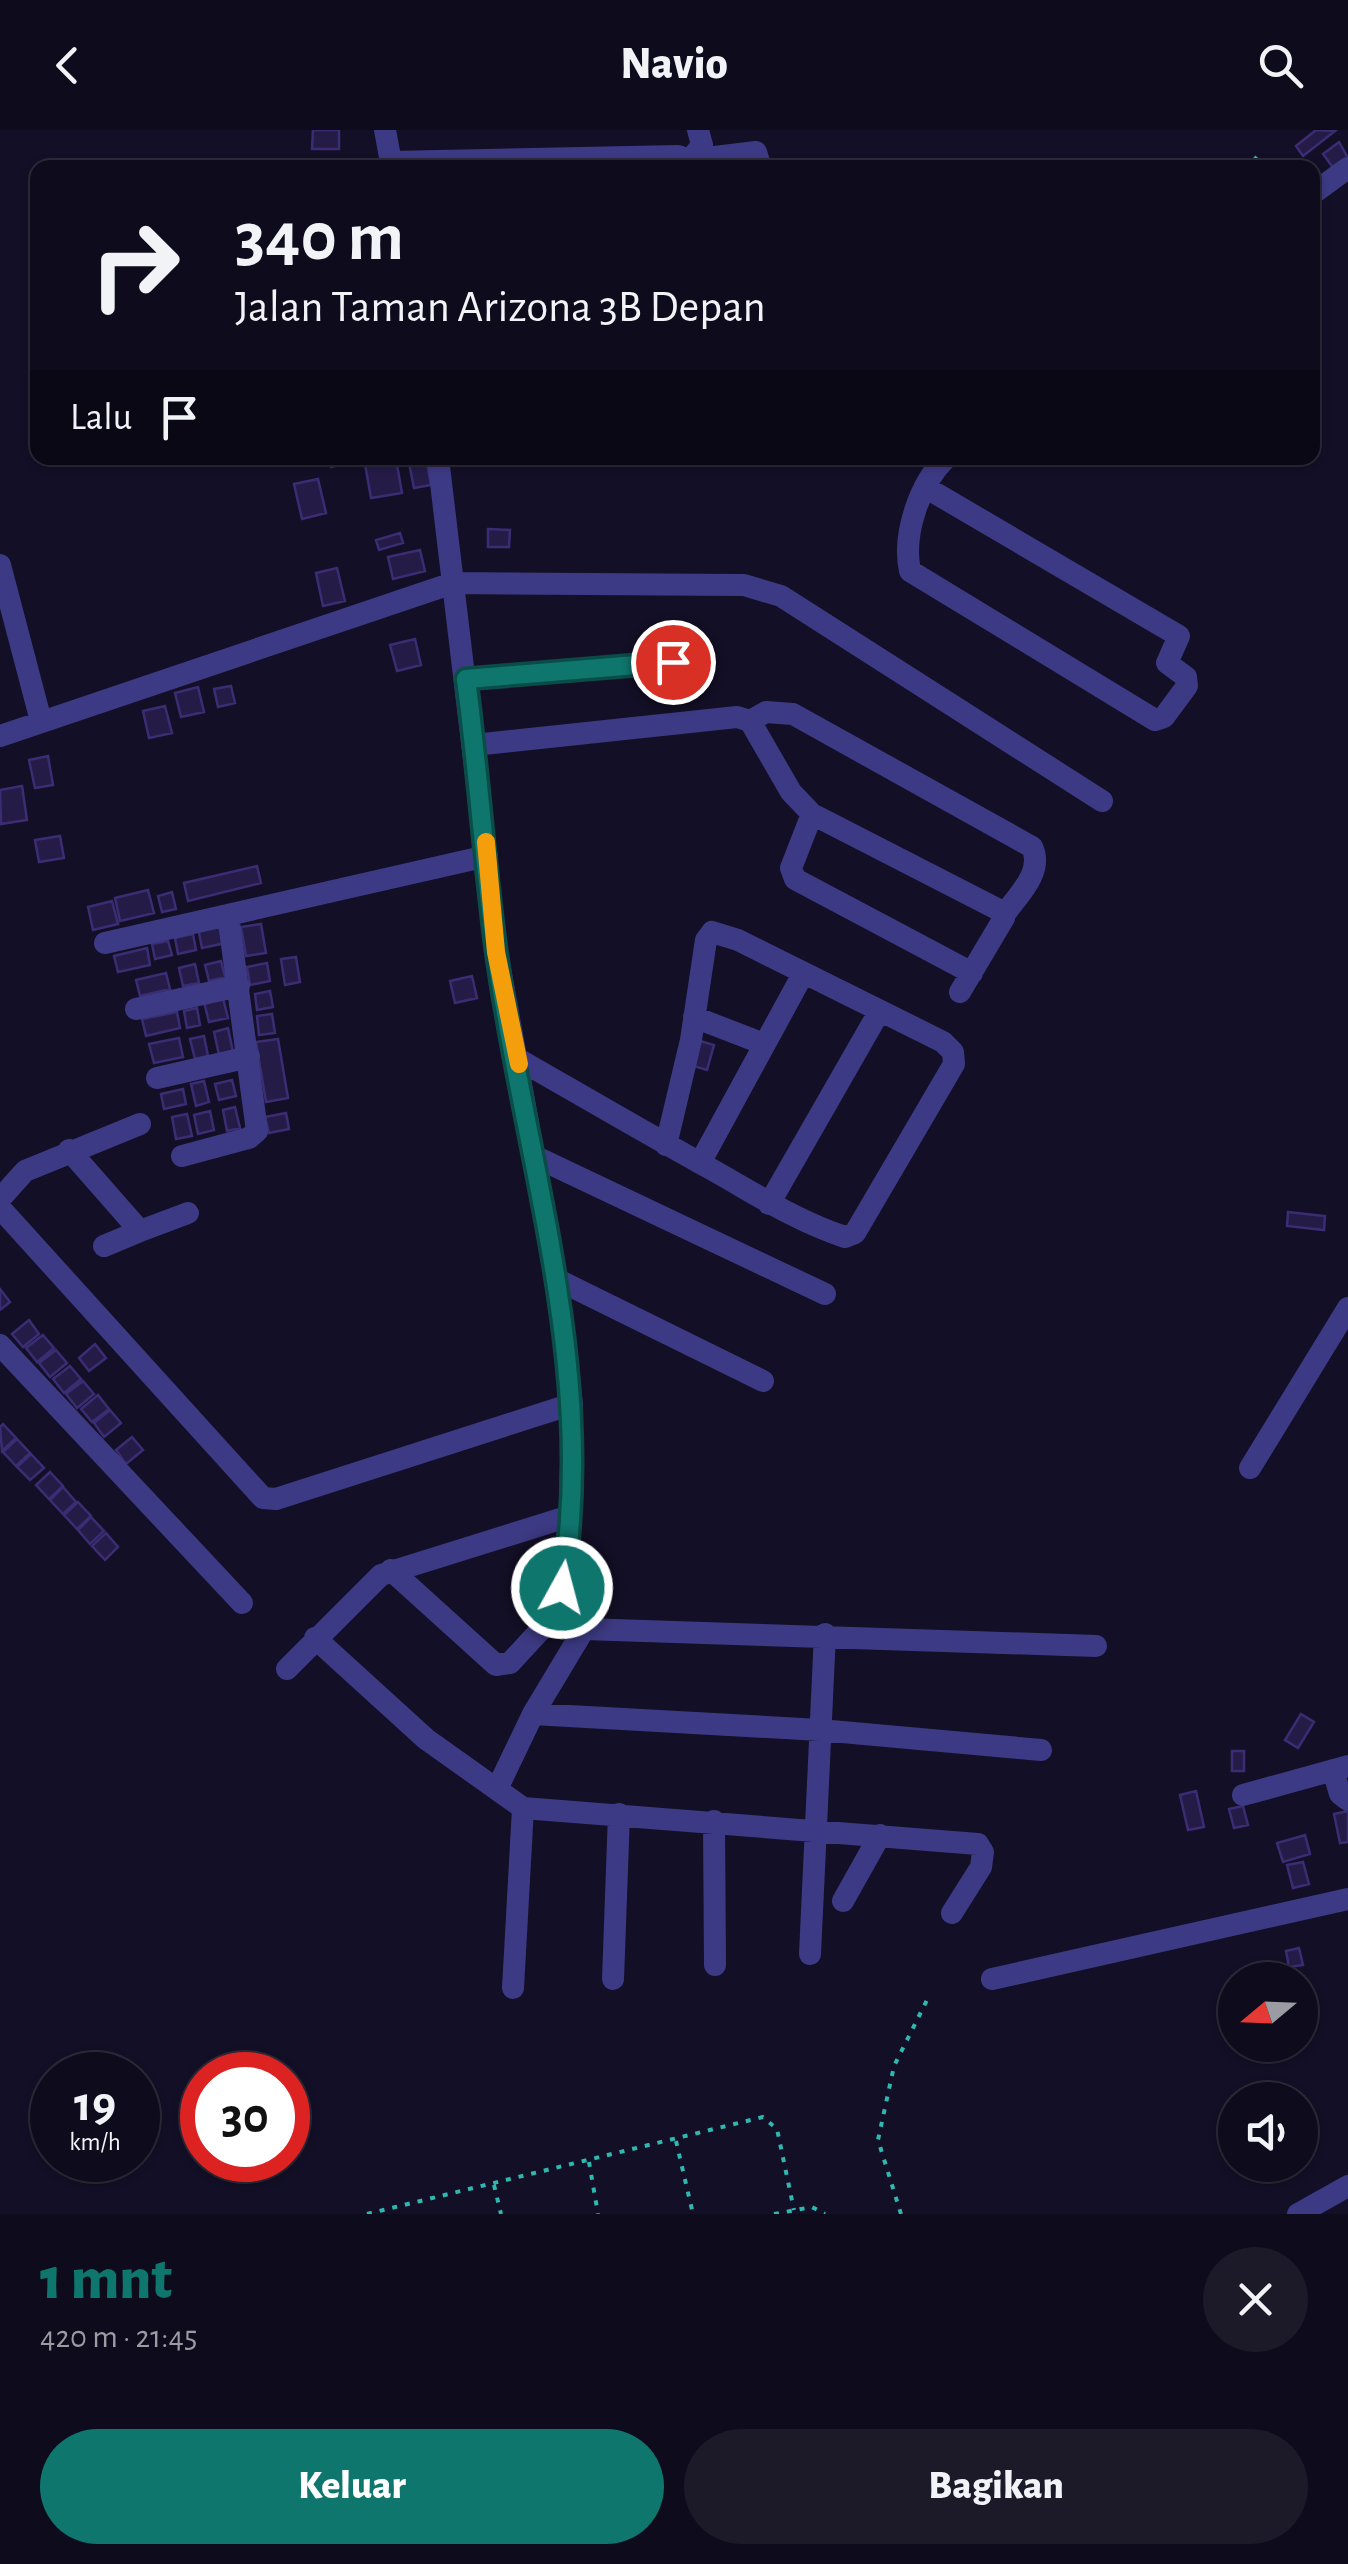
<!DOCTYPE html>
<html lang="id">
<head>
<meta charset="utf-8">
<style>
	body { margin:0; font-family:"Alegreya Sans",sans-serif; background:#1c1929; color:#f1f3f6; height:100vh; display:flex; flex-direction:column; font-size:38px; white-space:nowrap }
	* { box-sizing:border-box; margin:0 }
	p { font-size:32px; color:#9b9ba3 }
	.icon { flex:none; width:55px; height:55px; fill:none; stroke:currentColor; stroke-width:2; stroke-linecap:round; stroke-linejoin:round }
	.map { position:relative; height:2084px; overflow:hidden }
	.panel { display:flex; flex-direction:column; background:#0e0b1c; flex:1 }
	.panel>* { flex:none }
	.banner { position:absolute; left:30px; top:30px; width:1290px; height:305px; border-radius:20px; box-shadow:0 2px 8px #0004,0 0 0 2px #2e2b3b; background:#0e0b1c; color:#f1f3f6; overflow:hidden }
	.needle { width:65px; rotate:251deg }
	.fabs { position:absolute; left:1218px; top:1832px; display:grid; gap:20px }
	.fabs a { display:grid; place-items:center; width:100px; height:100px; border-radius:50%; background:#0e0b1c; box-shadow:0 2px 8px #0004,0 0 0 2px #2e2b3b; font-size:50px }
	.speed { position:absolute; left:30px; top:1922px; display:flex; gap:20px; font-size:50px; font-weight:700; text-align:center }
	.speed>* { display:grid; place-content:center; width:130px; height:130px; border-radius:50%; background:#0e0b1c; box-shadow:0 2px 8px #0004,0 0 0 2px #2e2b3b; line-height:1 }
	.speed small { font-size:25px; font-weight:400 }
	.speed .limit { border:15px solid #d22; background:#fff; color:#111 }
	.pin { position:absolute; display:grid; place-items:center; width:85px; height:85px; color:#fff; margin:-42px; border:5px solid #fff; border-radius:50%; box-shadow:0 2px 10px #0007 }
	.me { position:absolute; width:110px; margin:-55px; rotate:7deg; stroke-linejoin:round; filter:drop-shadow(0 0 8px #0008) }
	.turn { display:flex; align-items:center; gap:35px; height:210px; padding:0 40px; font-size:45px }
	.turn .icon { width:130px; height:130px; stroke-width:2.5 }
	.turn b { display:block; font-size:70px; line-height:85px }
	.then { display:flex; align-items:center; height:95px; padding:0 40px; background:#0003; gap:20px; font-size:38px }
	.round { display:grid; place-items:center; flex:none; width:105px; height:105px; border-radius:52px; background:#1c1929 }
	.summary { display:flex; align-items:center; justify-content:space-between; height:170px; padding:0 40px }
	h1 { font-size:60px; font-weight:800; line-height:75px; color:#0f766e }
	.cta { display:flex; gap:20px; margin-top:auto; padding:20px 40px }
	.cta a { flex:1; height:115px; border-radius:60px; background:#0f766e; color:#fff; font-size:40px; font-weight:800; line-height:115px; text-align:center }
	.cta a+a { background:#1c1929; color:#f1f3f6 }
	header { display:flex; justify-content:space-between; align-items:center; height:130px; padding:0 40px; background:#0e0b1c; font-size:45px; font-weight:800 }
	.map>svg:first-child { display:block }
	.building { fill:#241b47; stroke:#3b2d73; stroke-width:2.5 }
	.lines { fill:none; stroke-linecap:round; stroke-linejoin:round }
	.path { stroke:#2fb8b0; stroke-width:4; stroke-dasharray:5 8; stroke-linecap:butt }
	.minor { stroke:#3d3a85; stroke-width:22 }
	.route-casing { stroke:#0a4d48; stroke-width:25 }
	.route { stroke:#0f766e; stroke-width:18 }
	.slow { stroke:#f59e0b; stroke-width:18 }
</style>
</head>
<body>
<header><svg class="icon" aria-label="back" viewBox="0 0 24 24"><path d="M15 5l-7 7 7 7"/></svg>Navio<svg class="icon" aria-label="search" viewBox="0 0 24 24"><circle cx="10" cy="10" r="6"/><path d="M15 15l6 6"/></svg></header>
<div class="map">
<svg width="1348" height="2084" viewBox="0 0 1348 2084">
	<rect width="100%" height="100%" fill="#130f26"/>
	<path class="building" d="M313,0H339V19H312Z
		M1316,0L1335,1L1303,26L1296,16Z
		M1339,12L1348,28L1334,39L1323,24Z
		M328,328H346L348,333L331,337Z
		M408,328H426L431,355L414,358Z
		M396,329L402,363L371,368L365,334Z
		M318,349L326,383L302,389L294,354Z
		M488,399L510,400L509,417H488Z
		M400,403L403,413L379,420L376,410Z
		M420,420L425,441L393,449L388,427Z
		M337,438L345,471L323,476L316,443Z
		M415,509L421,535L397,541L390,515Z
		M231,556L235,573L218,577L214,559Z
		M198,557L204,582L181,587L175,563Z
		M165,576L172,603L149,608L143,581Z
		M48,626L53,655L35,658L29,630Z
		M22,656L27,690L1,694L0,660Z
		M60,706L64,728L39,732L35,710Z
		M257,736L261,753L188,771L184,753Z
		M148,760L154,783L120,791L115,768Z
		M172,762L176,779L162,782L158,766Z
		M112,771L118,794L93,800L88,777Z
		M222,792L226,813L202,818L198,798Z
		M261,794L266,823L246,826L241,797Z
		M193,804L196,820L178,824L175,808Z
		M168,811L172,825L155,829L152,814Z
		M147,818L150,835L118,842L114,826Z
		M296,827L300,852L285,855L281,829Z
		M221,831L225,847L209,851L205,835Z
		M267,833L270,851L250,855L247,837Z
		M195,834L199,853L183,856L179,838Z
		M166,843L170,859L140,866L136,850Z
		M472,846L477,868L455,873L450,851Z
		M270,861L273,877L257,880L255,864Z
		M223,868L228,888L209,892L204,872Z
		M197,878L200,895L187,898L184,881Z
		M177,882L180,898L146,906L142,889Z
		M272,884L275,903L259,905L257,886Z
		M228,898L233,922L219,925L214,902Z
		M204,906L208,926L195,929L190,909Z
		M179,908L183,927L154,933L149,914Z
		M278,909L288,968L266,972L256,912Z
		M697,910L714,915L707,940L690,935Z
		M232,950L236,966L219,970L215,954Z
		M204,951L209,972L196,976L191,954Z
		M183,959L186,974L164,979L161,964Z
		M235,977L240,998L227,1001L223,980Z
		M210,981L214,1000L198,1004L194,985Z
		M286,983L289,999L269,1003L265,987Z
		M187,984L192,1006L176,1009L172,987Z
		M1288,1082L1325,1086L1324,1100L1287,1096Z
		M0,1159L10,1172L0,1180Z
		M29,1190L39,1204L23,1217L12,1204Z
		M43,1205L54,1218L37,1232L26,1218Z
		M95,1214L106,1228L89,1241L79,1228Z
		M56,1220L67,1233L50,1247L39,1233Z
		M70,1236L81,1249L64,1263L53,1249Z
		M83,1251L94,1264L77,1278L66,1264Z
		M98,1265L109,1279L92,1292L81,1279Z
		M110,1280L121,1293L104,1307L94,1293Z
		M3,1294L16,1308L2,1321L0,1297Z
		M132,1307L143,1320L126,1334L116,1320Z
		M17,1309L30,1323L16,1336L3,1322Z
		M31,1324L44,1338L30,1350L17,1337Z
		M50,1342L63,1356L49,1369L36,1355Z
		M63,1357L76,1372L63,1384L50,1370Z
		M78,1372L91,1386L77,1399L64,1385Z
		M91,1387L104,1401L90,1414L78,1400Z
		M106,1403L118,1417L105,1430L92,1416Z
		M1301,1584L1314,1592L1298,1618L1285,1610Z
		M1232,1621H1244V1641H1232Z
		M1196,1661L1204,1697L1188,1700L1180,1665Z
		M1243,1676L1248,1695L1234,1698L1229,1679Z
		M1348,1681V1712L1340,1713L1334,1684Z
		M1305,1705L1310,1724L1283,1732L1277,1713Z
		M1303,1732L1309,1754L1293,1758L1287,1735Z
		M1299,1818L1303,1835L1289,1837L1286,1821Z"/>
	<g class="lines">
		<path class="path" d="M1254,27L1267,38
			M676,2011L693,2084
			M589,2032L598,2084
			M494,2055L501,2084
			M367,2084L763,1987L777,1999L794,2080
			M774,2084L812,2077L825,2084
			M901,2084L878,2010L894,1936L930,1864"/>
		<path class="minor" d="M385,0L392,38
			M690,30L702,15L698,0
			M391,32L678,26L690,30L756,22L761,38
			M1312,64L1348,38
			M438,328L497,822L555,1141L572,1274L570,1386L558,1481L584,1499L1096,1516
			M925,357L1179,506L1167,533L1186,547L1187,556L1164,587L1155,590L910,441C902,404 920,353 946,328
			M0,435L41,591
			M466,549L673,532
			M750,591L766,582L793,584L1032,717C1044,742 1018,765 1004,785
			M0,606L453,453L744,455L781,466L1102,671
			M474,615L737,587L750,591L791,662L812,684L1003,782L1004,788L960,862
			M812,684L791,738L795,749L972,843
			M105,813L487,726
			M136,879L239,856
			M694,887L764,914
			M518,929C579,964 639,999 700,1033C748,1059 793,1090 845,1107L855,1103L954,934L953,922L943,912L738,810L712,802L706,810L691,910L666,1015
			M157,948L249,927
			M69,1020L140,1101L104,1116
			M182,1026L249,1008L257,1001L228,785
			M536,1027L825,1164
			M700,1033L803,844
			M0,1069L25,1041L140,994
			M769,1074L879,882
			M0,1078L263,1368L276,1369L572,1274
			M140,1101L188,1083
			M556,1149L763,1251
			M0,1215L242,1473
			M1250,1338L1348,1178
			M391,1440L496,1535L510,1533L558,1481
			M315,1508L426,1609L523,1678L978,1714L983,1722L981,1737L952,1783
			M287,1539L381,1445L570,1386
			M533,1584L820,1600L1041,1620
			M1333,1640L1340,1664L1348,1670
			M497,1659L533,1584L584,1499
			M1243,1665L1348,1636
			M714,1691L715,1835
			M843,1771L880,1705
			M810,1824L825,1504
			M613,1849L619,1684
			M992,1849L1348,1769
			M513,1858L523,1678
			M1298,2084L1348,2056"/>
	</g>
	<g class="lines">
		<defs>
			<path id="route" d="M562,1458C599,1240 525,1032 496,820C484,730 478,639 466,549L673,532"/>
		</defs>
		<use href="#route" class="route-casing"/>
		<use href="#route" class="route"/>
		<path class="slow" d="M486,712L496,822L519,934"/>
	</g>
</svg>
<div class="fabs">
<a><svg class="needle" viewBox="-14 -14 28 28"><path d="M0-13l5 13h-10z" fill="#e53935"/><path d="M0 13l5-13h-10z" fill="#9b9ba3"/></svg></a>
<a><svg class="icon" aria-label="sound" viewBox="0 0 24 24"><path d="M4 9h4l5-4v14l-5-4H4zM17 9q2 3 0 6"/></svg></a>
</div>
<div class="speed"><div>19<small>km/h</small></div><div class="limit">30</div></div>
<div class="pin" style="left:673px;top:532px;background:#d93025"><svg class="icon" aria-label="arrive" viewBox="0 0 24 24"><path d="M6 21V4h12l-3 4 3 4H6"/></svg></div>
<svg class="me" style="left:562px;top:1458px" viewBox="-20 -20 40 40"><circle r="17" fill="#0f766e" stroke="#fff" stroke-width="3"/><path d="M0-11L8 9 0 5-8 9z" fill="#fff"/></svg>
<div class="banner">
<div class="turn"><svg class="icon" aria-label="right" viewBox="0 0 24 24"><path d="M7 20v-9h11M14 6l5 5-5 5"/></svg><div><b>340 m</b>Jalan Taman Arizona 3B Depan</div></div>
<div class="then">Lalu<svg class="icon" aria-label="arrive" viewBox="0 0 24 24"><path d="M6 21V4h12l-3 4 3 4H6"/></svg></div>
</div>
</div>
<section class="panel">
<div class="summary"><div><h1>1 mnt</h1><p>420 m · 21:45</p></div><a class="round"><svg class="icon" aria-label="close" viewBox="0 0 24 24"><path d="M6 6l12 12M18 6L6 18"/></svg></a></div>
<div class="cta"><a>Keluar</a><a>Bagikan</a></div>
</section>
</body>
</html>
